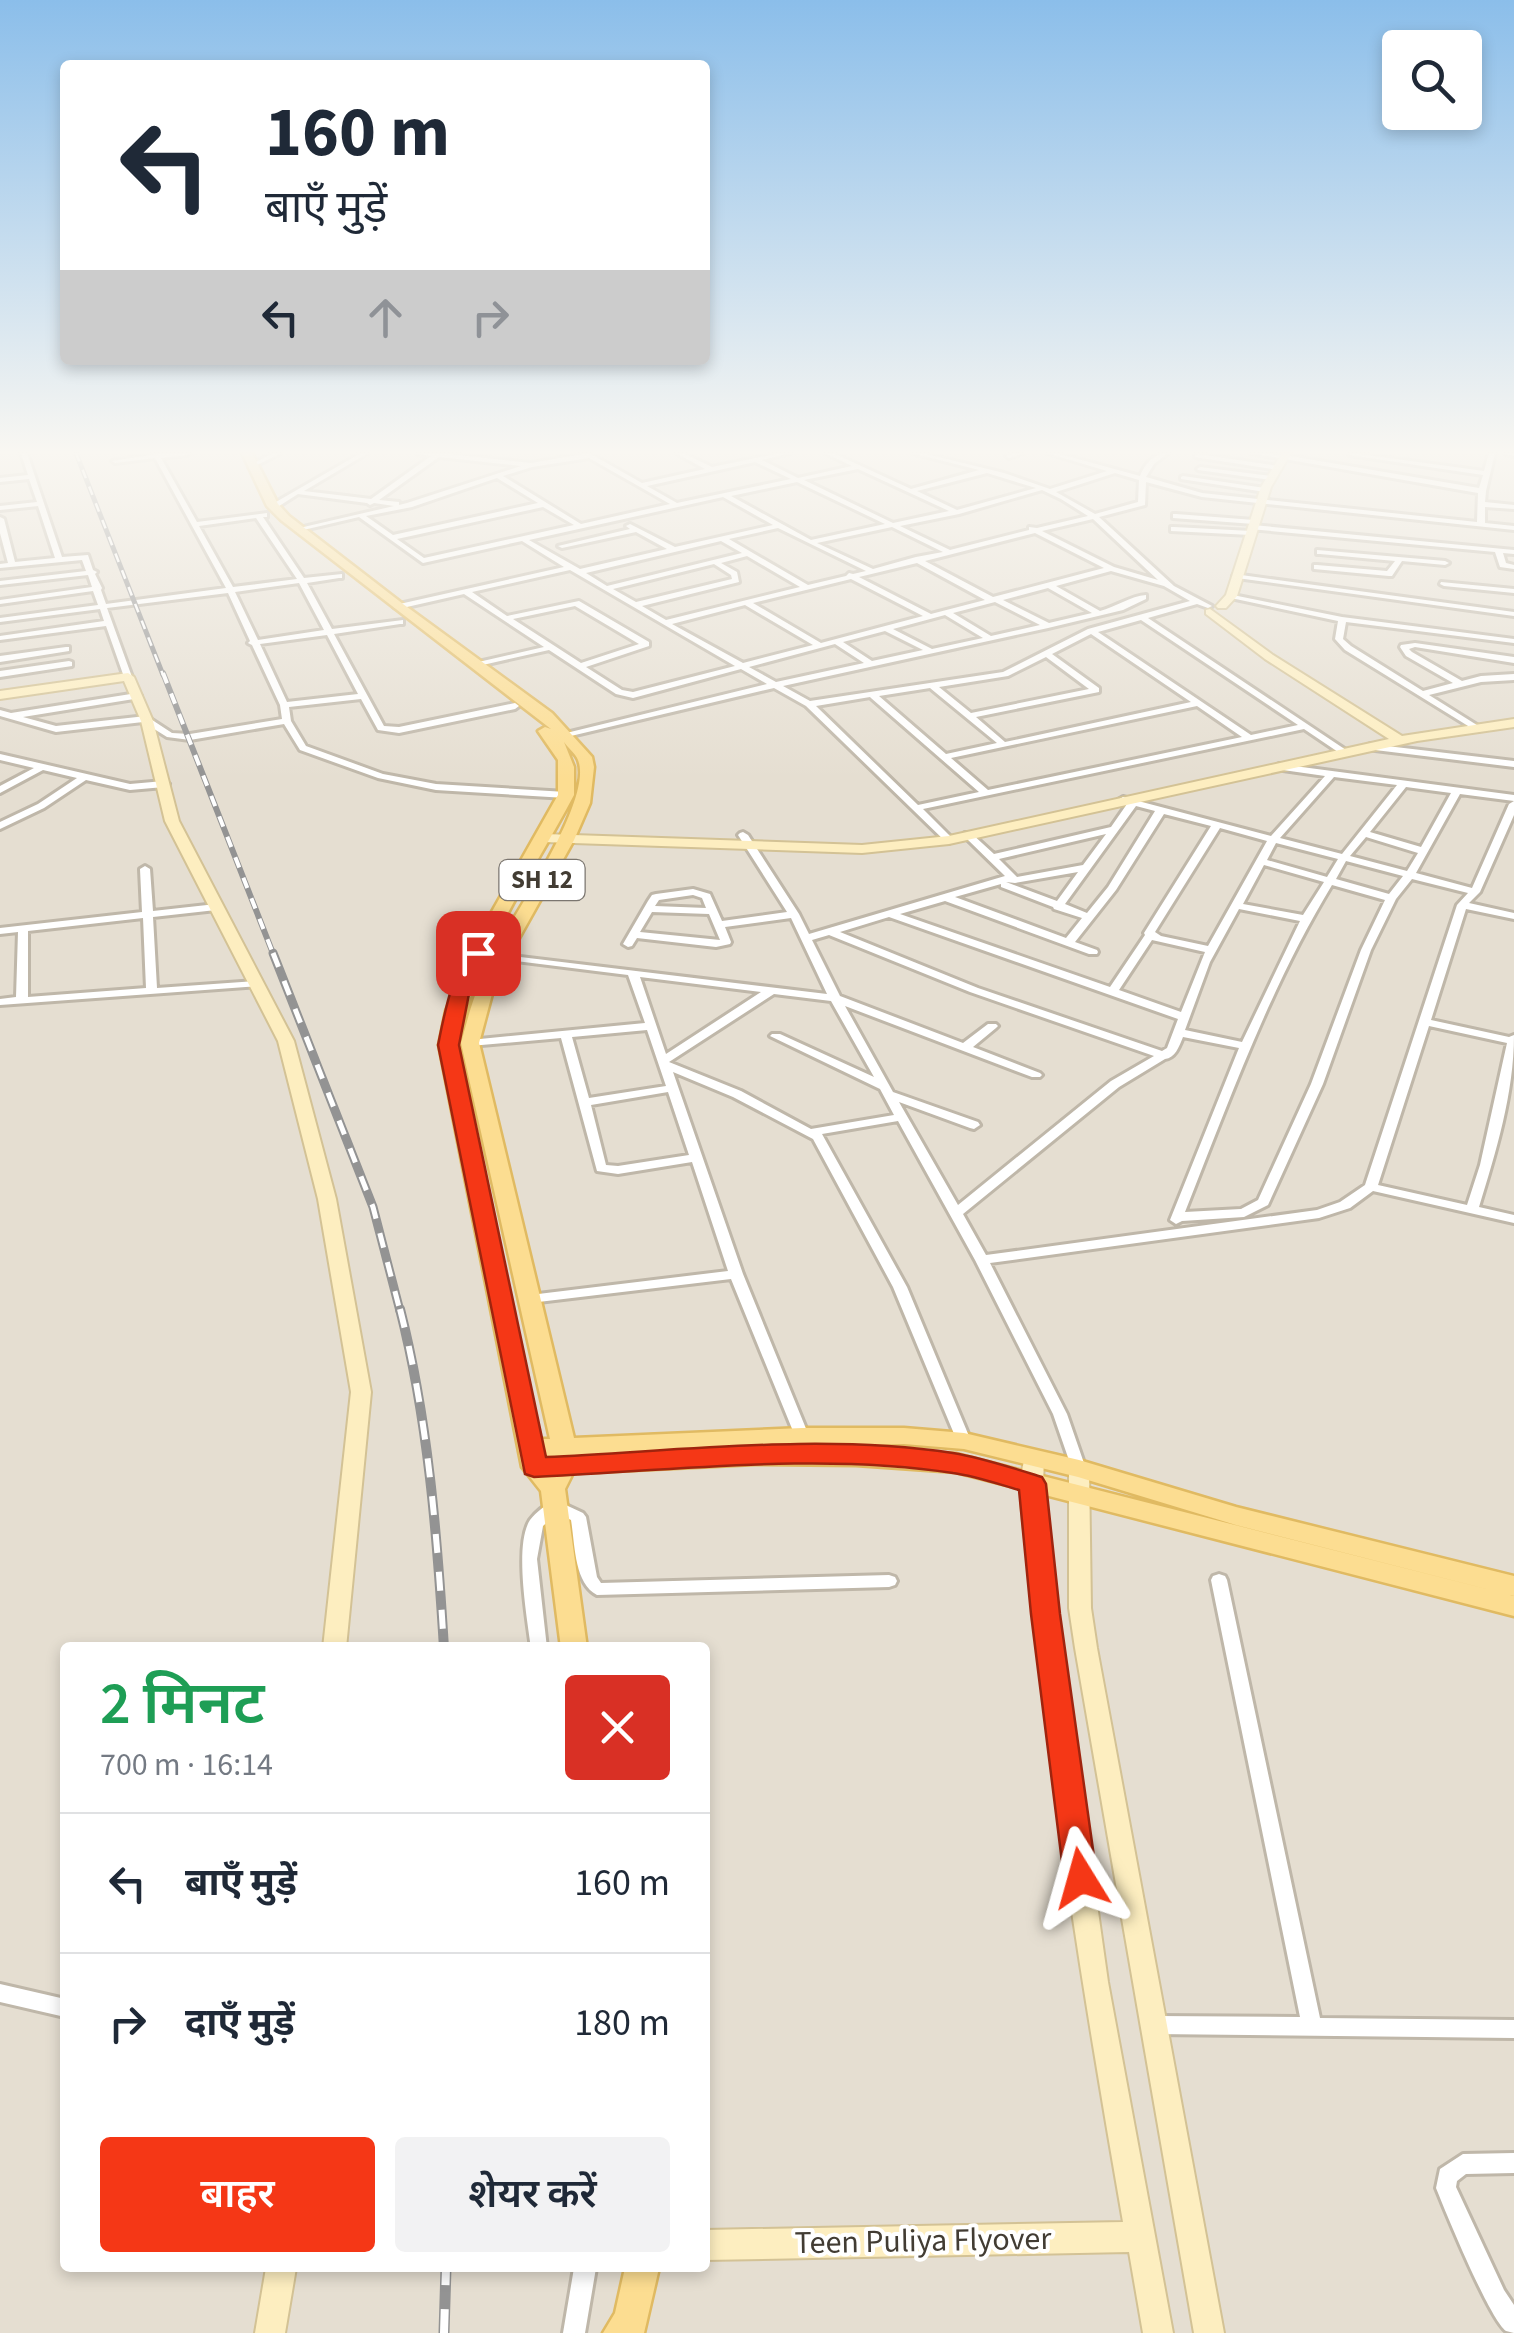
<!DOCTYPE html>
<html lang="hi">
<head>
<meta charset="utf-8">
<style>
	body { margin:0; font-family:"Source Sans 3","Noto Sans Devanagari",sans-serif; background:#f2f2f3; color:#1f2937; height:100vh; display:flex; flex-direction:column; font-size:38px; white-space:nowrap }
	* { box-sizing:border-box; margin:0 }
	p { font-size:32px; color:#747a83 }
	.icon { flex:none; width:55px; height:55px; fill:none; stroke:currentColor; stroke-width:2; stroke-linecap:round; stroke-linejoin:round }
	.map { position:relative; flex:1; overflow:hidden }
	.panel { position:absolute; left:60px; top:1642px; width:650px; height:630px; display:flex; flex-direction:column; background:#fff; border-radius:10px; box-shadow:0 5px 15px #0003 }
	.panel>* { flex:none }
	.hud { position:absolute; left:60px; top:60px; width:650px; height:305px; border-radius:10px; box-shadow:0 5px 15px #0003; background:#fff; color:#1f2937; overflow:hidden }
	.tools { position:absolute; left:1382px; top:30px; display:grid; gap:20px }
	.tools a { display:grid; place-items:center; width:100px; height:100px; border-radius:10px; background:#fff; box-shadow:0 5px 15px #0003; font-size:50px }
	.pin { position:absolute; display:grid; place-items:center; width:85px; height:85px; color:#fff; margin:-42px; border-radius:20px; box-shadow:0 5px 15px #0006 }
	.me { position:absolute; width:110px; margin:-55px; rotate:352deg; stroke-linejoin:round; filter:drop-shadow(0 0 8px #0008) }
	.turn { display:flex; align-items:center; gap:35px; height:210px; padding:0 40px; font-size:45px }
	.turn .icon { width:130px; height:130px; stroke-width:2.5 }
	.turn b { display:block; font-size:70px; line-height:85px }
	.lanes { display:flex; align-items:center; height:95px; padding:0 40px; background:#0003; justify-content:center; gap:50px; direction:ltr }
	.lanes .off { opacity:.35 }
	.round { display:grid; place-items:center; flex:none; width:105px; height:105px; border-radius:10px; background:#f2f2f3 }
	.headline { display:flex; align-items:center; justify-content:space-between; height:170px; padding:0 40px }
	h1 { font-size:60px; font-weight:600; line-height:75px; color:#1e9e55 }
	.cta { display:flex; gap:20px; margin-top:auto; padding:20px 40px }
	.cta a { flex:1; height:115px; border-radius:10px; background:#f53716; color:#fff; font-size:40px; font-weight:600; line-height:115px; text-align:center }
	.cta a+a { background:#f2f2f3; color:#1f2937 }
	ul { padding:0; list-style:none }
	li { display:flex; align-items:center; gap:30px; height:140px; padding:0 40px; border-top:2px solid #e0e1e3 }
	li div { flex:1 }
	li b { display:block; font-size:38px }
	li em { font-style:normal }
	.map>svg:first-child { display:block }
	.residential { fill:#e5ded1; fill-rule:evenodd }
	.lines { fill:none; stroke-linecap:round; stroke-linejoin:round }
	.street-casing { stroke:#bfb7a9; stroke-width:6 }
	.secondary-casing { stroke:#d3c295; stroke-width:4 }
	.primary-casing { stroke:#e0ba62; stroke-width:5 }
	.street { fill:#fff; fill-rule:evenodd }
	.secondary { fill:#fdeec0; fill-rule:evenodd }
	.primary { fill:#fcdd91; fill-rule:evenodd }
	.rail-far4-casing { stroke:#939393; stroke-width:5 }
	.rail-far3-casing { stroke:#939393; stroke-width:6 }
	.rail-far2-casing { stroke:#939393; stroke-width:9 }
	.rail-far1-casing { stroke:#939393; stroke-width:10 }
	.rail-casing { stroke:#939393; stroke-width:11 }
	.rail-far4 { stroke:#fff; stroke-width:2.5; stroke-dasharray:9; stroke-linecap:butt }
	.rail-far3 { stroke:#fff; stroke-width:4; stroke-dasharray:11; stroke-linecap:butt }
	.rail-far2 { stroke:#fff; stroke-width:5; stroke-dasharray:15; stroke-linecap:butt }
	.rail-far1 { stroke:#fff; stroke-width:6; stroke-dasharray:19; stroke-linecap:butt }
	.rail { stroke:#fff; stroke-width:8; stroke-dasharray:24; stroke-linecap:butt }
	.route { fill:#f53716; stroke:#9f240e; stroke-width:2.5 }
	.labels { text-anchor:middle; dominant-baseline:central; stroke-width:8; stroke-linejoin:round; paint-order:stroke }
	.shield { fill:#fff; stroke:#7b7670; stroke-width:2.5 }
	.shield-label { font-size:25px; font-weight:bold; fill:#423c33 }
	.near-street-label { font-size:32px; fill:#423c33; stroke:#fff }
</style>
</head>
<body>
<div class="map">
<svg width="1514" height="2333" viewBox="0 0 1514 2333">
	<rect width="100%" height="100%" fill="#f1ede3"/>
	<path class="residential" d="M0,453H1514V2333H0ZM65,1648H705V2268H65Z"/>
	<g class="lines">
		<defs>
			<path id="street" d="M21,453H27L62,557L88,555L93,570L97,572L95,574L102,588L101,590L106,604L226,588L155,458L115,463L112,461L157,454L190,453L187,455L161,458L197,522L267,513V517H263L304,578L342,574V578H339L307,583L332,629L403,620V624H400L334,634L384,726L399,727L515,703L519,706L515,709L399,733L378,730L361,699L289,707L291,721L306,746L383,774L436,784L566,792L571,795L566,798L436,790L378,778L300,750L284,724L190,740L167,737L143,722L56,732L0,716V710L11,713L137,693L141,696L140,698L23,717L56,726L146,716L172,733L190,734L282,719L280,705L252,645L248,643L250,641L228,593L107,608L132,677L128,680L124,677L106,626L0,640V636L104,621L100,609L0,622V618L98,605L93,591L0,604V600L92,587L88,575L0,585V581L86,571L82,560L0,568V564L8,563L0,533V517L4,519L15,562L55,558L38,506L0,510V506L37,502L29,479L0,482V478L28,475ZM256,518L297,579L233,587L199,526ZM299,583L324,630L258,640L235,592ZM327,635L358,694L287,702L260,644Z
				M273,453H281L255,466L250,465Z
				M361,453H368L304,491L371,499L431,456L418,454L417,453H441L531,463L589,453L642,483L705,469L676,453H683L712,467L780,453H790L762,460L798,478L852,466L825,453H833L911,489L979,470L912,453H922L1004,473L1050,489L1107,471L1047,453H1056L1140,476C1145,464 1154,453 1168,453L1154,464L1146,477L1202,493L1477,522L1478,493L1250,453L1284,455L1479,488L1483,475L1349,455L1352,453L1484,471L1489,453H1495L1486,491L1485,502L1514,505V509L1485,507V523L1514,526V530L1202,497L1146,482L1145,505L1099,517L1174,586L1212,606L1208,608L1197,604L1148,618L1349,752L1341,754L1304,729L923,809L954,840L949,843L946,842L806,706L774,688L554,740V736L767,684L741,669L633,698L616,694L549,650L474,667V663L544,647L464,594L398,609L394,607L395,605L564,567L522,541L423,563L359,517L299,531L295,529L394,506L374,503L370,505L367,503L298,494L276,508L269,506ZM439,457L521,466L407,503L399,505V502L379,500ZM589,458L670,504L581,524L503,476L532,467ZM755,462L791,479L677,503L647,486ZM858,469L949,511L893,523L804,480ZM987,473L1036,488L957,510L917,491ZM1115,473L1139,480L1138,502L1095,514L1056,492ZM497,478L538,503L393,535L366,516L412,507ZM797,482L885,524L811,540L731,496ZM1042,490L1061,499L1088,516L1037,528L1029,527V530L950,550L900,526L959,514ZM723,497L773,525L675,547L630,524L626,526L630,529L558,546L562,548L636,532L667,549L580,569L529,540ZM543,507L574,525L424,558L397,539ZM1093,519L1158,580L1114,567L1042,531ZM892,527L943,552L916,557L873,569L817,543ZM778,528L866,571L853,574L849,573L846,576L808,585L729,539ZM1035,533L1104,568L993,597L925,561ZM721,541L742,553L607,586L586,573ZM747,556L800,587L666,620L642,606L739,582L737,572L721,563ZM917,563L985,600L931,614L859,577ZM714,564L731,575L732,579L636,602L613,589ZM570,570L735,666L633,692L622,690L586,667L649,646V642L579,601L507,616L472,592ZM1111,571L1164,586L1190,601L1088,629L1003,672L810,701L783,686L1048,628L1123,610L1146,599V595C1131,596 1115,607 1100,611L1056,586ZM851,579L923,616L821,643L753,603ZM1048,588L1092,613L1049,623L1003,600ZM995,602L1040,625L991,636L953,613ZM745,605L813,645L743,663L672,624ZM575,606L639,644L581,663L513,619ZM945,615L983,638L932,649L893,629ZM1141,620L1298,725L1251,735L1098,632ZM885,631L923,650L872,661L843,642ZM1091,634L1191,702L1005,742L976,717L1099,692V688L1052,654ZM835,644L864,663L776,682L749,667ZM1046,657L1089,689L971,713L939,687L1008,676ZM930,688L997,743L946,754L879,696ZM870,697L871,698L979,792L918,805L816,706ZM1197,706L1242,737L988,790L951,758Z
				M1014,453H1023L1009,458L1006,456Z
				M1505,453H1514V456L1506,454Z
				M1197,454L1278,466L1281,468L1278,470L1195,457V455Z
				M1200,467L1271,476L1274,478L1271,480L1198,470L1197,469Z
				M1183,476L1265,488L1269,490L1265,492L1181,479V477Z
				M1176,514L1254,520L1258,522L1254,524L1173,518V514Z
				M1253,525L1514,550V554L1503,553L1506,563L1514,565V569L1500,567L1495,552L1250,529V525Z
				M1174,527L1251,531L1255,533L1251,535L1171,531V527Z
				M1317,550L1445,561L1449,563L1445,565L1402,561L1392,576H1389L1314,569V565H1317L1387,571L1395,561L1320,554H1317Z
				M1234,574L1514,612V616L1237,578L1233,576Z
				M1441,582L1514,589V593L1444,586L1440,584Z
				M1228,594L1342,617L1514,639V643L1346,622L1343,639L1351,646L1423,691L1453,683L1406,656L1400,647L1401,645L1415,643L1514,657V663L1415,647L1409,649L1412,652L1462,681L1481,676L1514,674V680L1481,682L1429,695L1480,727L1473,729L1345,650L1335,639L1338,621L1231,598L1227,596Z
				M66,647H69V651L0,662V656Z
				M69,661L72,662V666L0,677V671Z
				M1370,744L1514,761V767L1367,749L1365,747Z
				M0,754L130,784L164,781L169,784L164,787L130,790L86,780L44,808L0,829V822L38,804L77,778L43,770L0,793V786L34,768L0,760Z
				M1279,764L1514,795V801L1460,794L1416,873L1472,888L1509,804L1514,801V815L1480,892L1469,903L1514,913V919L1466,909L1431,1020L1509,1037L1514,1035C1514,1093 1496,1152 1479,1207L1514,1215V1223L1373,1191L1350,1208L1319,1218L990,1263L1067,1414L1086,1469L1084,1473L1079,1474L1074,1473L1072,1469L1053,1414L975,1260L898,1121L822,1134L907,1287L971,1441L969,1445H959L957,1441L893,1287L813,1139L733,1097L673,1072L743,1274L809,1436L807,1440H797L795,1436L731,1279L530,1303L525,1302L523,1299L525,1296L530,1295L728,1271L692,1162L618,1174L597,1171L561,1038L470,1046L464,1043L470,1040L645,1023L628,975L500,959L496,958L495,956L496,954L827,994L791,918L725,927L731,942L730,944L716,947L637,938L632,946L628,947L623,944L648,901L652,895L656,894L693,889L710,894L722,921L787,912L738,835L740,833L743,832L748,835L799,914L809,934L1005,876L965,837V833H971L994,854L1111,827L1127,804L1118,800L1123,797L1271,836L1325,776L1276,769L1274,767ZM1334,777L1397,785L1342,854L1280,838ZM1406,787L1451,793L1421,847L1370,832ZM1136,806L1155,811L1108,887L1087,913L1065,904ZM1164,814L1211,826L1144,933L1145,935L1110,987L900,914L945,901L1089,954H1097L1098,952L1097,950L1075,942L1116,890ZM1220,828L1267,841L1208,946L1161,936L1155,932ZM1106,834L1083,865L1017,877L999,859ZM1366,837L1418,853L1407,871L1350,856ZM1276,843L1338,859L1327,877L1267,860ZM1346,861L1403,876L1389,894L1336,879ZM1264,865L1324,882L1303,915L1243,904ZM1078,872L1057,901L1006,882L1015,883ZM1412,879L1468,893L1457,905L1365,1185L1340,1202L1317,1210L986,1255L963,1214L1119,1087L1165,1059C1175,1058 1179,1047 1183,1037L1239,1048L1170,1220L1176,1224L1182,1221L1244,1217L1268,1205L1323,1084L1371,950L1396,899ZM1001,884V887L1053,907L1054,909L1082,918L1066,938L955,897ZM1332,885L1385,900L1361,950L1311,1084L1258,1200L1241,1209L1185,1212C1229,1101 1270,987 1332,885ZM693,895L702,898L706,908L655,906L659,900ZM1239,909L1300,921L1242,1042L1185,1030L1210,962ZM652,912L709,914L720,940L640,932ZM889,917L1178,1019L1167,1048L1162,1051L978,988L840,932ZM829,935L970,992L1154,1056L1111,1081L958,1205L899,1102L970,1128L974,1129L980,1125L978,1122L893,1092L845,1006L1032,1077H1040L1042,1075L1040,1073L973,1047L996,1028L998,1026L996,1024H988L963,1043L840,996L812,940ZM1152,940L1205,952L1181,1012L1119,990ZM640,977L761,992L666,1054ZM774,994L831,1001L874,1077L780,1034H772L770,1036L880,1089L894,1115L811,1129L741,1091L669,1062ZM1429,1026L1507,1043L1480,1165L1467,1205L1378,1185ZM647,1030L666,1086L589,1098L572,1037ZM668,1092L689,1155L618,1166L606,1165L591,1105Z
				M145,866L150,869L153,911L216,904L221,907L216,910L153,917L157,988L256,981L260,982L262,984L260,986L0,1005V999L16,997L18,932L0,934V928L142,912L140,869ZM143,918L146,988L28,997V931Z
				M555,1500L583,1513L586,1517L597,1577L601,1583L889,1575L895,1577L897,1581L895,1585L889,1587L597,1595C574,1583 575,1544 571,1520L557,1513L543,1526L537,1559L547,1648H531C527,1617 514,1545 530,1520C536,1512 547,1504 555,1500Z
				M1219,1574L1225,1576L1227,1580L1320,2018L1514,2020V2038L1154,2034L1147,2031L1144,2025L1147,2019L1154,2016L1300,2017L1211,1580L1213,1576Z
				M0,1984L65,1999V2017L0,2002Z
				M1514,2153V2173L1466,2174L1457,2181L1456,2187L1504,2290L1514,2305V2333C1511,2332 1509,2332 1506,2331C1489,2318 1446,2213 1436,2188L1440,2169L1463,2154Z
				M574,2268H596L585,2333H563Z"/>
			<path id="secondary" d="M1282,453H1291L1271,487L1237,596L1226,608H1218L1216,606L1226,595L1261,487Z
				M1210,609L1273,655L1402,736L1514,719V727L1417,741L949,844L862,853L544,842L537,838L544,834L862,845L949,836L1389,739L1265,659L1206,614V610Z
				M128,673L134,677L153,721L179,821L294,1041L336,1199L371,1392L346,1648H323L351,1392L318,1199L278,1041L165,821L141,721L124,681L0,699V691Z
				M1034,1451L1041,1453L1044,1458L1043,1484L1056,1615L1108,1982L1173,2333H1143L1129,2252L705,2260V2230L1123,2222C1086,2010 1051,1796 1031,1581C1027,1548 1013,1482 1027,1453Z
				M1079,1461L1086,1464L1089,1469L1091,1608L1097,1648L1224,2333H1194L1075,1648L1069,1608V1469L1072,1464Z
				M266,2268H296L285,2333H255Z"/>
			<path id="primary" d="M242,453H252L278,504L289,516L403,604L552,713L592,757L594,767L590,803L574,840L509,956L492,994L479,1043L574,1438L802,1428H904L964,1433L1079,1460L1236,1507L1514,1576V1596L1236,1525L1078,1477L964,1449L904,1444L710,1448H856L956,1454L1514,1596V1616L956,1472L856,1465L755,1464L573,1473L565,1489L587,1648H561L541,1491L522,1467L439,1045L446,1011L472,947L558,795V760L538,731L545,727L551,729L281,520L267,506ZM564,742C568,748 576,754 578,760C594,800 512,917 492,956C477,984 469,1013 461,1043L550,1439H540L457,1045C476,952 530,878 574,795V767Z
				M625,2268H659L644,2333H603L615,2313Z"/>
		</defs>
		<use href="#street" class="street-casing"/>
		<use href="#secondary" class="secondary-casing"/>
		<use href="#primary" class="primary-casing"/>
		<use href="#street" class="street"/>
		<use href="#secondary" class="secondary"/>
		<use href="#primary" class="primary"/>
		<defs>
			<path id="rail-far4" d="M76,453L163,675"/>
			<path id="rail-far3" d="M163,673L274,956"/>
			<path id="rail-far2" d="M273,953L373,1207L400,1311"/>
			<path id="rail-far1" d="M400,1309C428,1419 437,1534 444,1648"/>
			<path id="rail" d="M444,2333L446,2268"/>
		</defs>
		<use href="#rail-far4" class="rail-far4-casing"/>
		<use href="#rail-far3" class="rail-far3-casing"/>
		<use href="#rail-far2" class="rail-far2-casing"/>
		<use href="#rail-far1" class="rail-far1-casing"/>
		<use href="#rail" class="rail-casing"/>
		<use href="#rail-far4" class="rail-far4"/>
		<use href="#rail-far3" class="rail-far3"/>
		<use href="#rail-far2" class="rail-far2"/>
		<use href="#rail-far1" class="rail-far1"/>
		<use href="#rail" class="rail"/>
	</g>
	<linearGradient id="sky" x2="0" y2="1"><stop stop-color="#8bbeea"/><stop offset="0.58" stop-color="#f9f7f2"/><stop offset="1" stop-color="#f9f7f2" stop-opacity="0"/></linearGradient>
	<rect width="1514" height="779" fill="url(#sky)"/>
	<path class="route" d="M478,947L488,953L469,994L459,1045L546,1457C680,1451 820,1433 953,1453C983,1458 1013,1468 1042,1477L1046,1484L1060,1614L1097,1878L1093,1889L1081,1893L1069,1889L1064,1878L1031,1614L1019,1490C998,1484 975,1476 953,1473C821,1452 668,1471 534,1477L525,1474L438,1045C443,1021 454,956 478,947Z"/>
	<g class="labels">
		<rect class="shield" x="499.5" y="860" width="85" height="40" rx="8"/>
		<g class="shield-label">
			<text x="542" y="880">SH 12</text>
		</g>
		<g class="near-street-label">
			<text transform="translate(923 2241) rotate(-1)">Teen Puliya Flyover</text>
		</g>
	</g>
</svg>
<div class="tools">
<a><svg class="icon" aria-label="search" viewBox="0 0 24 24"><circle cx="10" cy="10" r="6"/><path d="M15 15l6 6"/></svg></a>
</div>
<div class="pin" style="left:478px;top:953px;background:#d93025"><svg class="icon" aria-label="arrive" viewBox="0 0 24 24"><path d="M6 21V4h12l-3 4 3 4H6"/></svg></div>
<svg class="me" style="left:1081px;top:1878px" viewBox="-20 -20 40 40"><path d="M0-17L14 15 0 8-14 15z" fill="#f53716" stroke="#fff" stroke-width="4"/></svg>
<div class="hud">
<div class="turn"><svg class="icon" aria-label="left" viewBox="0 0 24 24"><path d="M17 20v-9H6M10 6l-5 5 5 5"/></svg><div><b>160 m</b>बाएँ मुड़ें</div></div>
<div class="lanes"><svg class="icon" aria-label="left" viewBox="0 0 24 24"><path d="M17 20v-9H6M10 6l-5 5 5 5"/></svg><svg class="icon off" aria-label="ahead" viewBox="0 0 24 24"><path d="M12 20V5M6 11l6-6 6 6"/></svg><svg class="icon off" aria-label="right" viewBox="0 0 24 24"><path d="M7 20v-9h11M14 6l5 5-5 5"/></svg></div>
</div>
<section class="panel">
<div class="headline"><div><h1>2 मिनट</h1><p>700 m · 16:14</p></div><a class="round" style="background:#d93025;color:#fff"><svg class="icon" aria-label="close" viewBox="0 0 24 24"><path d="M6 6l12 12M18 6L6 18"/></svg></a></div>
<ul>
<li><svg class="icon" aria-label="left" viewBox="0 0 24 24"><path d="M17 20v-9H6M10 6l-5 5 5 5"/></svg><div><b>बाएँ मुड़ें</b></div><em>160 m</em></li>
<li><svg class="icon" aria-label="right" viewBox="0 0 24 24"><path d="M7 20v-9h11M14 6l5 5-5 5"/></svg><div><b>दाएँ मुड़ें</b></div><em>180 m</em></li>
</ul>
<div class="cta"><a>बाहर</a><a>शेयर करें</a></div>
</section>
</div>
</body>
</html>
